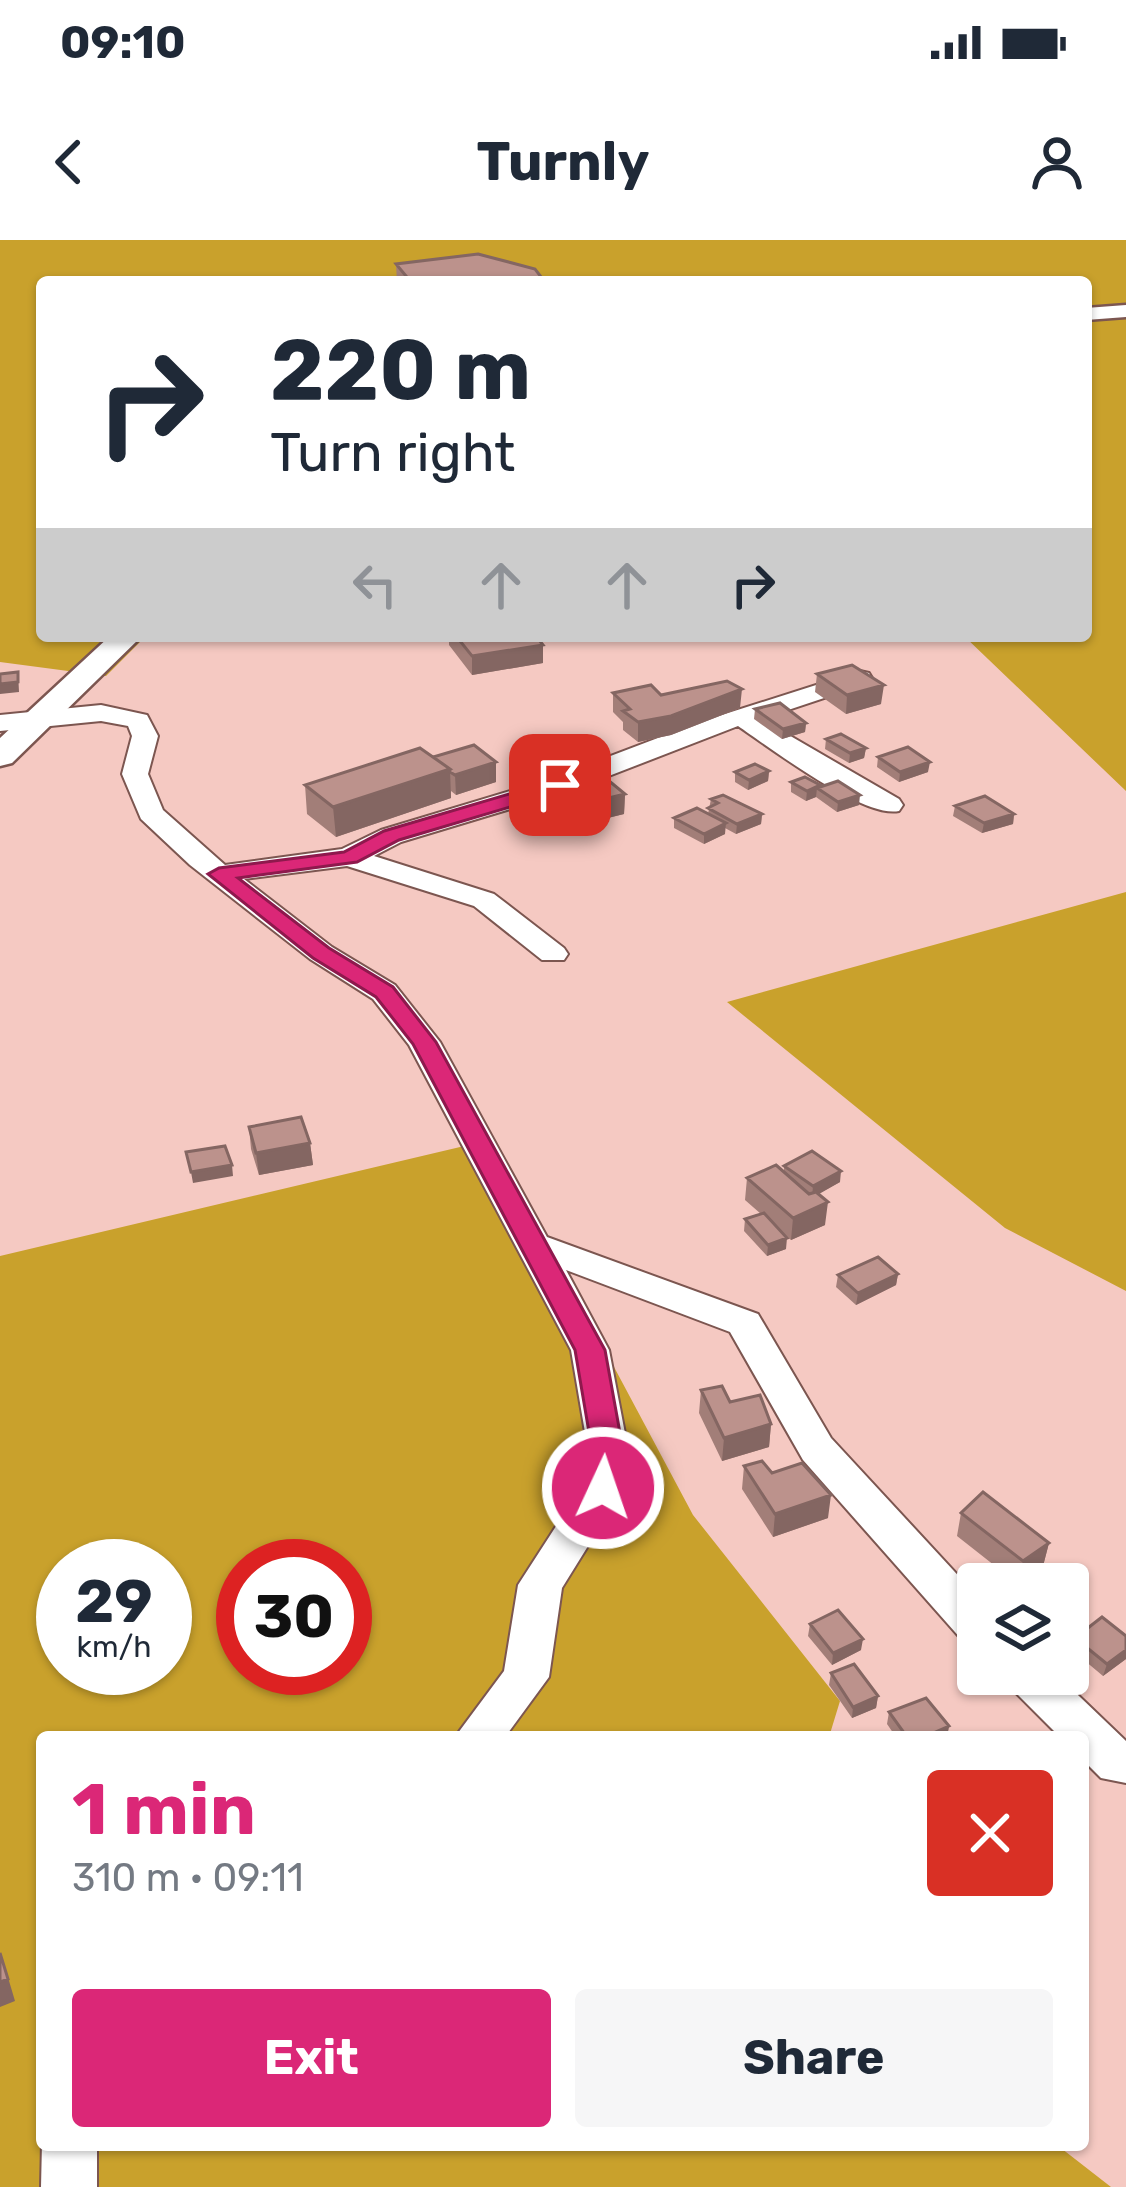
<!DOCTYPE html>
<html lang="en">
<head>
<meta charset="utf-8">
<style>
	body { margin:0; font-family:Rubik,sans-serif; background:#f6f6f7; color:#1f2937; height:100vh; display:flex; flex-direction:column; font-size:45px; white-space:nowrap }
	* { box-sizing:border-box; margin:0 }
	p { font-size:39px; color:#747a83 }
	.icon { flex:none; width:66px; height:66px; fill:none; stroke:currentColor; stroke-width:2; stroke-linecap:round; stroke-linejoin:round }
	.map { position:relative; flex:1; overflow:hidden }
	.drawer { position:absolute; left:36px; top:1491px; width:1053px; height:420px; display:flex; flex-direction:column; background:#fff; border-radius:12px; box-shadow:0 3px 9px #0004 }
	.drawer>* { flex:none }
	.top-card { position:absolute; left:36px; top:36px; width:1056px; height:366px; border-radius:12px; box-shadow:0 3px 9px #0004; background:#fff; color:#1f2937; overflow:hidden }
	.tools { position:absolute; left:957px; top:1323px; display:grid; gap:24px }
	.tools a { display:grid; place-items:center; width:132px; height:132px; border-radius:12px; background:#fff; box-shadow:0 3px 9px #0004; font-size:60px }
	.speed { position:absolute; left:36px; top:1299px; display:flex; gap:24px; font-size:60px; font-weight:700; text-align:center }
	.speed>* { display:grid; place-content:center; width:156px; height:156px; border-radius:50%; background:#fff; box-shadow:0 3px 9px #0004; line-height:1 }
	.speed small { font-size:30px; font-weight:400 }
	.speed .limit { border:18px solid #d22; background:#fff; color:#111 }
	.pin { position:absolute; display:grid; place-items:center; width:102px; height:102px; color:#fff; margin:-51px; border-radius:24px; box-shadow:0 6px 18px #0006 }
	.me { position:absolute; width:132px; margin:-66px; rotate:3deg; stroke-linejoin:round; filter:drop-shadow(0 0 9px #0008) }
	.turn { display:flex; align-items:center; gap:42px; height:252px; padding:0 36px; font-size:54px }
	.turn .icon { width:156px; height:156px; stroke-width:2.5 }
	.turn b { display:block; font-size:84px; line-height:102px }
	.lanes { display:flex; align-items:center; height:114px; padding:0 36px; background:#0003; justify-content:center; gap:60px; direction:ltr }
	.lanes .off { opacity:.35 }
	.round { display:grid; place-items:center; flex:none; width:126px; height:126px; border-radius:12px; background:#f6f6f7 }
	.headline { display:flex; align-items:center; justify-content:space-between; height:204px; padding:0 36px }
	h1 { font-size:72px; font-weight:700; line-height:90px; color:#db2777 }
	.cta { display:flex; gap:24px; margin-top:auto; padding:24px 36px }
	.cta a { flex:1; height:138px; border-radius:12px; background:#db2777; color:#fff; font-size:48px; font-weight:700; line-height:138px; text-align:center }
	.cta a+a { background:#f6f6f7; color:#1f2937 }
	.status { display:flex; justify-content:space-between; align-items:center; height:84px; padding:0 60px; background:#fff; direction:ltr }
	.status svg { height:33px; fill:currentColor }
	header { display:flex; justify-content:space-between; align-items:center; height:156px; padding:0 36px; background:#fff; font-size:54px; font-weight:700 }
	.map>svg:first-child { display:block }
	.forest { fill:#c9a12c; fill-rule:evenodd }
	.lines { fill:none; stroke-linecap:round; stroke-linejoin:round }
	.minor-casing { stroke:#7c5650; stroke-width:4 }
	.tertiary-casing { stroke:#7c5650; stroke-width:5 }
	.minor { fill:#fff; fill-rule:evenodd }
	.tertiary { fill:#fff; fill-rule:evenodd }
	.wall { fill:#a27e78 }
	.shaded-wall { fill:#846662 }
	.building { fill:#bc928c; stroke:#846662; stroke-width:3 }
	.route { fill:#db2777; stroke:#8e194d; stroke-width:3 }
</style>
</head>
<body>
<div class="status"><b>09:10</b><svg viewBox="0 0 49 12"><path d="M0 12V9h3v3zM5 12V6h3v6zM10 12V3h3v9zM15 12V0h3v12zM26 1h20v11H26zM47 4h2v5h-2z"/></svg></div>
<header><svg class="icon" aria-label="back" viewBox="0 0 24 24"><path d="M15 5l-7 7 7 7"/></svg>Turnly<svg class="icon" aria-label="person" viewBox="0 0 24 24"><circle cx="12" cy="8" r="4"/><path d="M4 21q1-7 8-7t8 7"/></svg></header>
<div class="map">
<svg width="1126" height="1947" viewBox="0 0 1126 1947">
	<rect width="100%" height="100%" fill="#f5c9c2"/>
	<path class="forest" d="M0,0H1126V551L964,396H1086V42H42V396H146L106,436L0,422Z
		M1126,652V1051L1005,988L727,762Z
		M477,903L574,1052L693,1275L840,1461L829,1497H42V1905H1057L1111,1947H0V1016ZM63,1326H165V1428H63ZM243,1326H345V1428H243Z"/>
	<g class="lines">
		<defs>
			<path id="minor" d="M860,431L869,433L872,438L869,443L761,479L899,559L903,565L899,571C864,579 769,507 738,486L570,551L401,602L374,616L494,654L564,708L568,714L564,720H542L474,666L347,626L244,639L332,707L395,745L440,802L547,997L758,1074L831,1198L978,1357V1405L962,1400L803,1220L730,1092L566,1030L609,1110L627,1204L624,1248L562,1348L549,1437L505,1497H455L504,1431L518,1345L582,1246L587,1204L571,1110L409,805L373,759L310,719L190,625L141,579L122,534L132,496L128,486L101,481L0,491V475L101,465L147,475L158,496L148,534L163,570L225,625L342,609L381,590L550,539L700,482Z
				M1003,1434H1056L1126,1501V1543L1101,1538L1083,1520V1497H1060L1010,1447Z
				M42,1903L97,1905V1947H41Z"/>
			<path id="tertiary" d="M1126,65V77L1086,80V68Z
				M110,396H142L12,523L0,526V498Z"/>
		</defs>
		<use href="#minor" class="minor-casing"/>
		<use href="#tertiary" class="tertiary-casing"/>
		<use href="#minor" class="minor"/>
		<use href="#tertiary" class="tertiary"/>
	</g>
	<path class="wall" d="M396,24L545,42H397Z
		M449,396H536L543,405V423L472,435L449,405Z
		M817,434L881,464L846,474L815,452Z
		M613,453L661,455L740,468L671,495L638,502L623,490V482L613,472Z
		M755,469L806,483L805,492L782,499L754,479Z
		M826,499L866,508L864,518L849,523L825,509Z
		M433,517L496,522V542L456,555L451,551V558L336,597L307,574L305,545Z
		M878,517L928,532L899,542L877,527Z
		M769,531L768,541L748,550L735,542V532Z
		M791,542L820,545L859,565L837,572L816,557L806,561L791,552Z
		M552,543L625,554L624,574L575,586L552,563Z
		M711,559L762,574L761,584L736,594L725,588V594L704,604L674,588V578L708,574Z
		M955,566L1014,574L1013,584L982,593L953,576Z
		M249,887L310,903L313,925L259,935L251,909Z
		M784,926L840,942L818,954L825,985L791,1000L782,993L786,1009L767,1016L744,991L745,979L761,974L745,960L747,938L784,932Z
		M898,1034L896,1045L856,1065L836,1047L838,1035Z
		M701,1150L771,1184L769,1207L722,1221L699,1173Z
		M744,1226L772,1233L828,1278L773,1297L742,1249Z
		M961,1273L1049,1303L1043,1326L1018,1344L957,1296Z
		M810,1384L861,1410L832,1425L808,1396Z
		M1126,1396V1419L1103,1436L1072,1410L1075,1398Z
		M831,1433L878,1456L876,1468L852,1478L829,1445Z
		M889,1472L949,1486L947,1497H896L887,1484Z"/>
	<path class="shaded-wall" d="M543,405V423L472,435V416Z
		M18,432L19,452L0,454V444Z
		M884,445L881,464L846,474L847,455Z
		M742,449L740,468L671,495L638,502V482Z
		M806,483L805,492L782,499L783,489Z
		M866,508L864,518L849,523L850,513Z
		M496,522V542L456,555L455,535Z
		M930,522L928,532L899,542L900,532Z
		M450,529L451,558L336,597L333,567Z
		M769,531L768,541L748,550L749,540Z
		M820,545L817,548L816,557L806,561L807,551Z
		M625,554L624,574L575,586L576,566Z
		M860,555L859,565L837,572L838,562Z
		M762,574L761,584L736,594L737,584Z
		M1014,574L1013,584L982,593L984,583Z
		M726,583L725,594L704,604V594Z
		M310,903L313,925L259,935L256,913Z
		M232,925L233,936L193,943L191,932Z
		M841,931L840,942L812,958L813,946Z
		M828,962L825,985L791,1000L793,978Z
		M787,998L786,1009L767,1016L768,1005Z
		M898,1034L896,1045L856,1065L858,1053Z
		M771,1184L769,1207L722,1221L724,1198Z
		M831,1255L828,1278L773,1297L775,1274Z
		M1049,1303L1043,1326L1018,1344L1023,1321Z
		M863,1399L861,1410L832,1425L833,1413Z
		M1126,1410V1419L1103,1436L1107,1424Z
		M878,1456L876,1468L852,1478L853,1467Z
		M949,1486L947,1497H924Z
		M1,1714L15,1761L0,1767V1742Z"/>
	<path class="building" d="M478,14L535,29L545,42H411L396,24Z
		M456,396H536L543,405L472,416Z
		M852,425L884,445L847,455L817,434Z
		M18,432V442L0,444V434Z
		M727,441L742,449L671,476L638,482L623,471L630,469L613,453L651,445L661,455Z
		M780,463L806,483L783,489L755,469Z
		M841,494L866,508L850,513L826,499Z
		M474,505L496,522L455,535L450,532V529L433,517Z
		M908,507L930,522L900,532L878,517Z
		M420,508L450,529L333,567L305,545Z
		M755,524L769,531L749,540L735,532Z
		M597,531L625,554L576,566L552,543Z
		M805,537L820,545L807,551L791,542Z
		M838,541L860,555L838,562L817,548Z
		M723,555L762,574L737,584L708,568L718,563L711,559Z
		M985,556L1014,574L984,583L955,566Z
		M697,568L726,583L704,594L674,578Z
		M301,877L310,903L256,913L249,887Z
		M225,906L232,925L191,932L186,912Z
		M812,911L841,931L813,946L784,926Z
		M776,925L809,954L816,952L828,962L793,978L747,938Z
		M764,973L787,998L768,1005L745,979Z
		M878,1017L898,1034L858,1053L838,1035Z
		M722,1146L730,1162L760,1155L771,1184L724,1198L701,1150Z
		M762,1221L772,1233L802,1223L831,1255L775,1274L744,1226Z
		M983,1252L1049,1303L1023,1321L961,1273Z
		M838,1370L863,1399L833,1413L810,1384Z
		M1102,1377L1126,1396V1410L1107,1424L1075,1398Z
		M854,1424L878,1456L853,1467L831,1433Z
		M926,1458L949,1486L924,1497H907L889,1472Z
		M0,1713L8,1739L0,1742Z"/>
	<path class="route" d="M560,539L570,545L567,550L399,600L357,622L238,638L329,708L393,747L436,802L605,1110L622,1204L614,1257H592L587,1248L591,1204L575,1110L413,804L376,757L313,718L208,634L219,628L344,612L384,591Z"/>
</svg>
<div class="tools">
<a><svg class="icon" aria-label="layers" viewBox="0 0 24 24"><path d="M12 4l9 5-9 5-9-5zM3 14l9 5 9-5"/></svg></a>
</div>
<div class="speed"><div>29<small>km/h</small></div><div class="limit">30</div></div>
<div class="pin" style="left:560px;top:545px;background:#d93025"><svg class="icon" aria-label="arrive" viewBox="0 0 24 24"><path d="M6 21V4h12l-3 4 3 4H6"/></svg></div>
<svg class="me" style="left:603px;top:1248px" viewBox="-20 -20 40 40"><circle r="17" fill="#db2777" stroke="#fff" stroke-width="3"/><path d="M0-11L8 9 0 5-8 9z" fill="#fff"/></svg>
<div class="top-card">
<div class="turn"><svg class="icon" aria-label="right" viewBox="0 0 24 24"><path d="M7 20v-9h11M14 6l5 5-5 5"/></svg><div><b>220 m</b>Turn right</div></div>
<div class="lanes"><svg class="icon off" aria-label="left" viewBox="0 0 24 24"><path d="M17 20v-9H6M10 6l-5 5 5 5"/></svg><svg class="icon off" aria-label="ahead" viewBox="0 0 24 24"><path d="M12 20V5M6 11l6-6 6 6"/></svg><svg class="icon off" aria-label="ahead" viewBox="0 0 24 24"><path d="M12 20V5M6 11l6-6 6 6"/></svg><svg class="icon" aria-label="right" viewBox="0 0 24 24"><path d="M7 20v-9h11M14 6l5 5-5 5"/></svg></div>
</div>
<section class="drawer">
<div class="headline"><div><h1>1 min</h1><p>310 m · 09:11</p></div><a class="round" style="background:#d93025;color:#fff"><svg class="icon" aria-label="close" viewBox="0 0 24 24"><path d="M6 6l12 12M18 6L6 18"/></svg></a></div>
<div class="cta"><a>Exit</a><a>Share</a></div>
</section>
</div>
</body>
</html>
